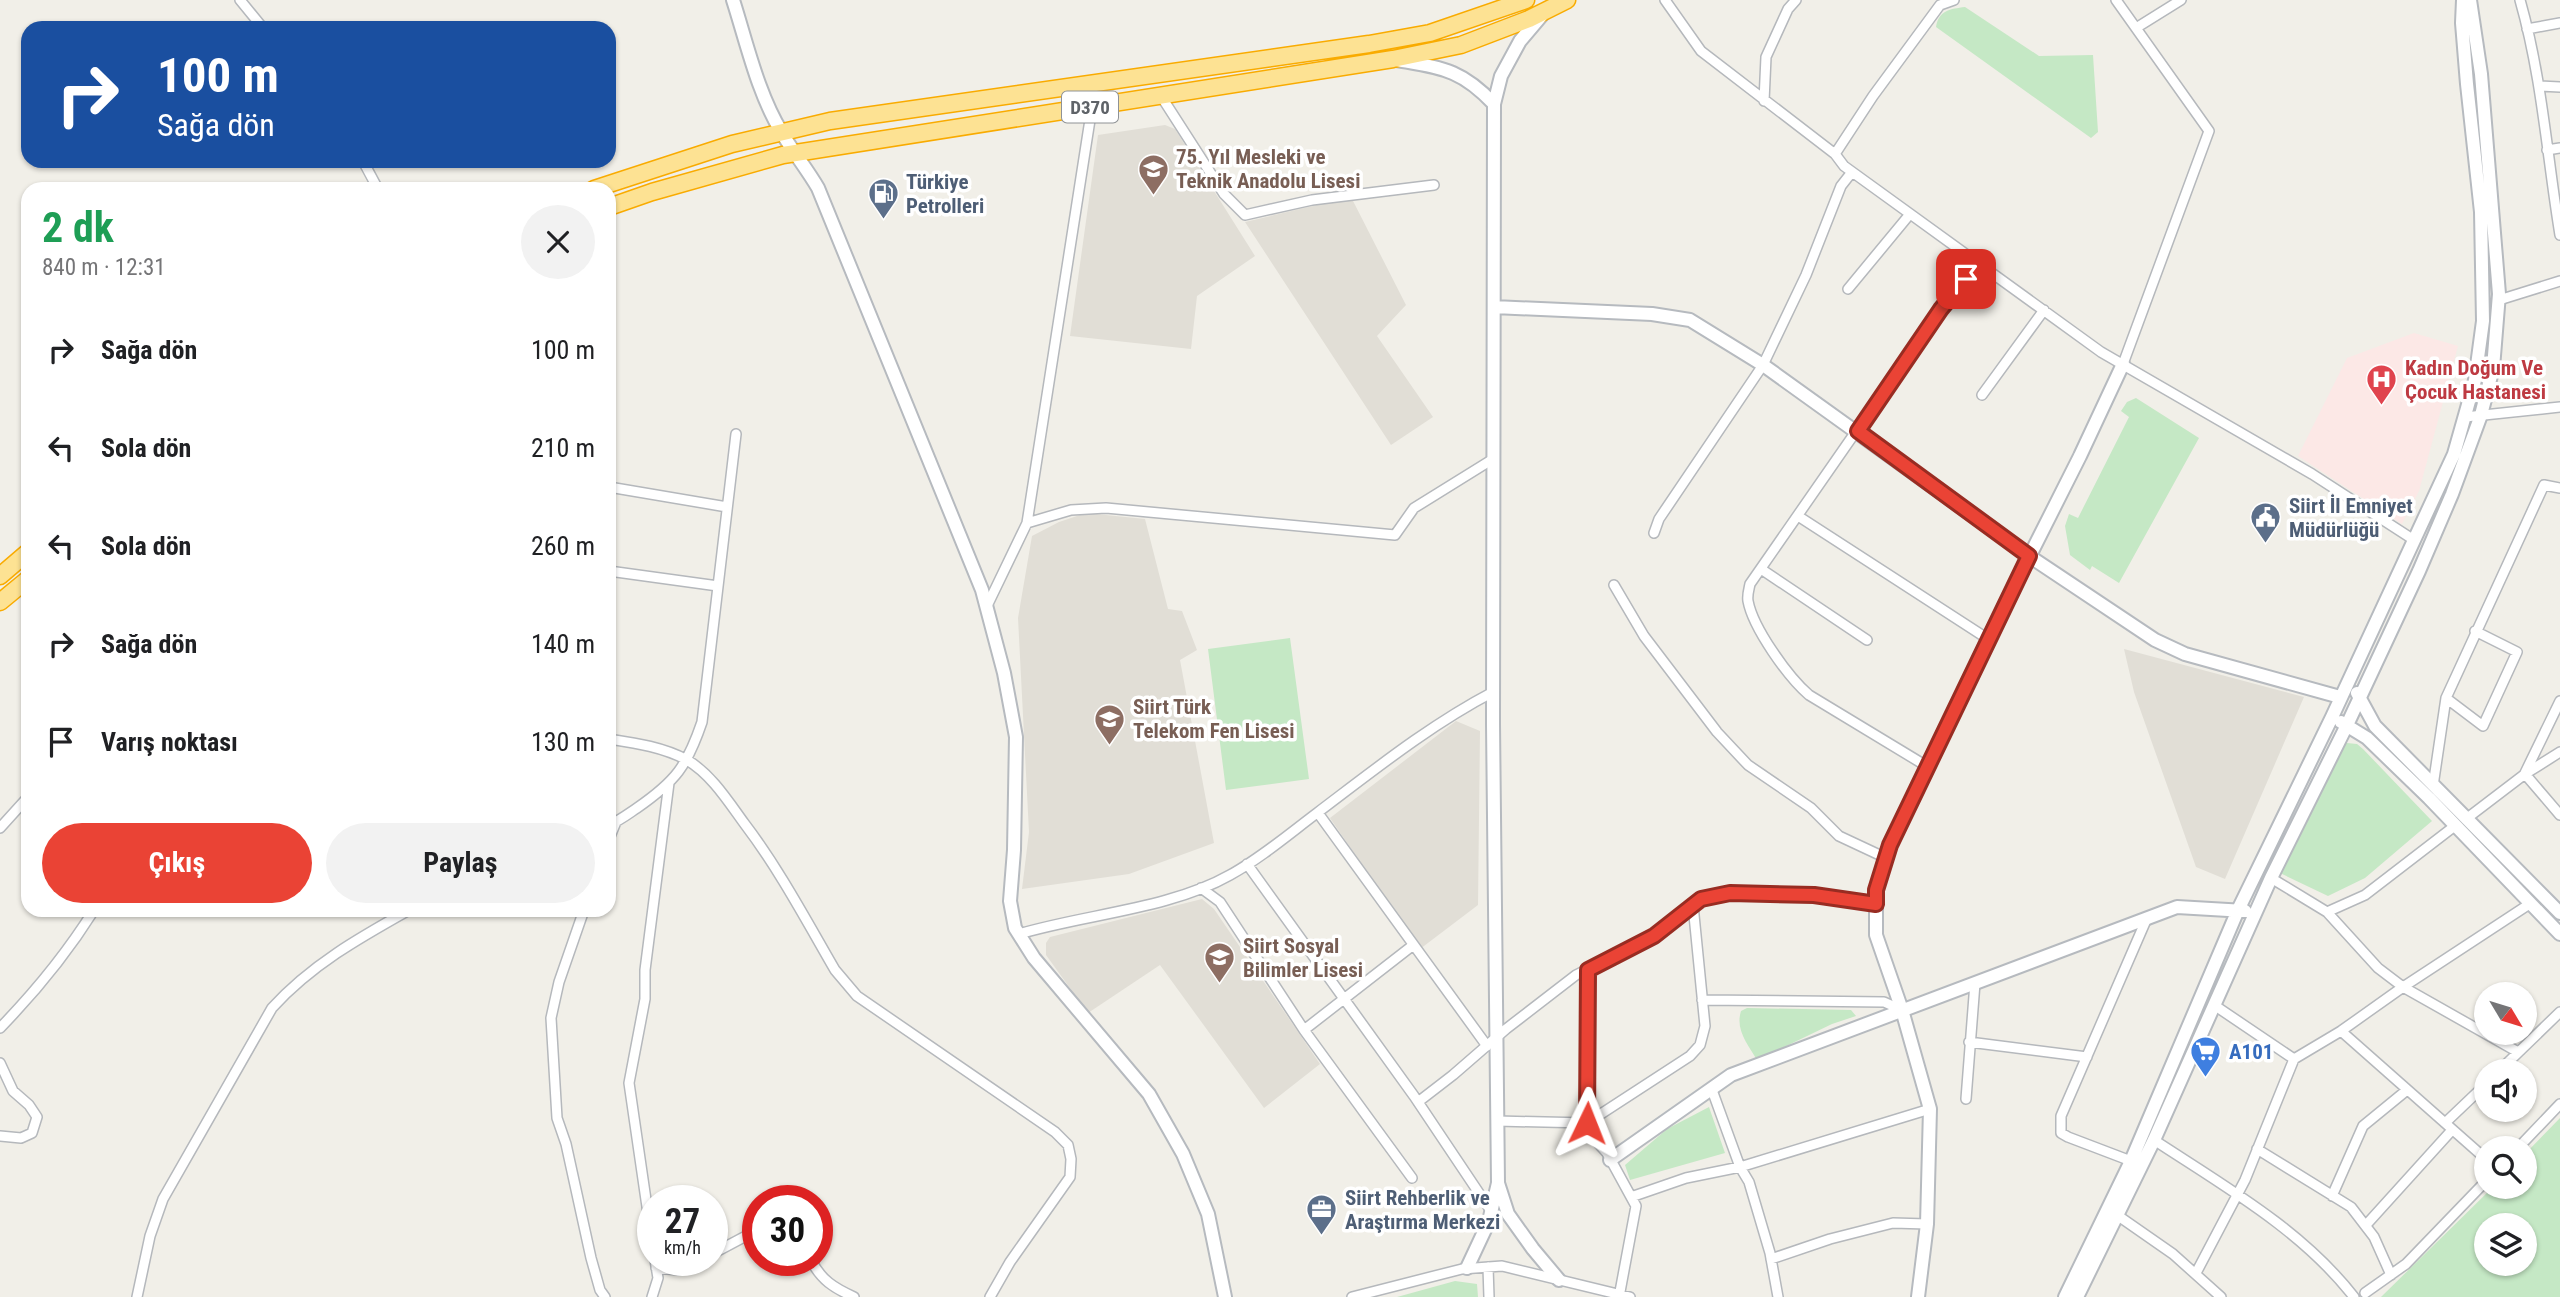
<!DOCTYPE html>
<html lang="tr">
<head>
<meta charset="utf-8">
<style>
	body { margin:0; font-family:"Roboto Condensed",sans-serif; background:#f2f2f2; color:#202124; height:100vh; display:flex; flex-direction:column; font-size:26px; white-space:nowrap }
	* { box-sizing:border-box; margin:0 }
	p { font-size:23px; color:#757577 }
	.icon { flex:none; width:38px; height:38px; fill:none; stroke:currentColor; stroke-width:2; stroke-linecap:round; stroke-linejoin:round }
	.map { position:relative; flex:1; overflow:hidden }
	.panel { position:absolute; left:21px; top:182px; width:595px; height:735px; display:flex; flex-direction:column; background:#fff; border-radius:21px; box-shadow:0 2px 5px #0004 }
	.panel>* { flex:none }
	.guide { position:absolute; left:21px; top:21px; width:595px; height:147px; border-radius:21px; box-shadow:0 2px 5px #0004; background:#1a4fa0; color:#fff; overflow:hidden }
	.needle { width:46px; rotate:128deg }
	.controls { position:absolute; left:2474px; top:982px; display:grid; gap:14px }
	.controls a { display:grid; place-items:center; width:63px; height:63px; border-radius:50%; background:#fff; box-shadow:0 2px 5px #0004; font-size:35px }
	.speed { position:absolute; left:637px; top:1185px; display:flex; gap:14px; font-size:35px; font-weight:700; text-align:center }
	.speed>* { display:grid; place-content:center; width:91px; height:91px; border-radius:50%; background:#fff; box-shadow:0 2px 5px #0004; line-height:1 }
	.speed small { font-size:18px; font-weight:400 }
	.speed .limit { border:10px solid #d22; background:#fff; color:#111 }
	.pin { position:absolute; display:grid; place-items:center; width:60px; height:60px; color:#fff; margin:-30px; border-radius:14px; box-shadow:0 4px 10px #0006 }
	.me { position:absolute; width:77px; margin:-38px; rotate:2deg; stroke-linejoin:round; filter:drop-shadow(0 0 5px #0008) }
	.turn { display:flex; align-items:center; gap:24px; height:147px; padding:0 21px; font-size:32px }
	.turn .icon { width:91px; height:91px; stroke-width:2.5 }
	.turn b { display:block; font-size:49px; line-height:60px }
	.round { display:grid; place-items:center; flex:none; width:74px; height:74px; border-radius:37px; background:#f2f2f2 }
	.overview { display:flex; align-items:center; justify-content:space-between; height:119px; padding:0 21px }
	h1 { font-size:42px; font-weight:700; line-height:52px; color:#1e9e55 }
	.action { display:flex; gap:14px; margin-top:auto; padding:14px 21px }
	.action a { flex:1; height:80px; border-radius:42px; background:#ea4335; color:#fff; font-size:28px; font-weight:700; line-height:80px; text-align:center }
	.action a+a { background:#f2f2f2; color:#202124 }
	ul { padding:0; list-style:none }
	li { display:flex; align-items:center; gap:21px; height:98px; padding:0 21px }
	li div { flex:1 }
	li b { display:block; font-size:26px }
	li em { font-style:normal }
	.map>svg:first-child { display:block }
	.education { fill:#e1ded6 }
	.medical { fill:#fce8e6 }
	.green { fill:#c5e8c5; fill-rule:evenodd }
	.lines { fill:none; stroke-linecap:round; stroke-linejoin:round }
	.street-casing { stroke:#b5b8bc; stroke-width:12 }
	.secondary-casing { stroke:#b6babf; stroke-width:16 }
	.highway-casing { stroke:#f9ab00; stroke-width:19 }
	.street { stroke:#fff; stroke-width:9 }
	.secondary { stroke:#fff; stroke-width:12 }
	.highway { stroke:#fde293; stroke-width:16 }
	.route-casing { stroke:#982c22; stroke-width:18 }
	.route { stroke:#ea4335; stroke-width:12 }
	.labels { text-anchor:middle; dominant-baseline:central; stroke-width:7; stroke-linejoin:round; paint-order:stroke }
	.shield { fill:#fff; stroke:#8f9295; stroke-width:2 }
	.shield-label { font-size:19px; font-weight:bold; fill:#5f6368 }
	.education-label { font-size:21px; font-weight:bold; fill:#785e54; stroke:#fff; text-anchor:start }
	.service-label { font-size:21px; font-weight:bold; fill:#4e5e75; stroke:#fff; text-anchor:start }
	.health-label { font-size:21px; font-weight:bold; fill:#be3a42; stroke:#fff; text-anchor:start }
	.shop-label { font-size:21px; font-weight:bold; fill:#366cbe; stroke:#fff; text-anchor:start }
</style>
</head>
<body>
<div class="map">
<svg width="2560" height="1297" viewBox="0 0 2560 1297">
	<rect width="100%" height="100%" fill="#f1efe8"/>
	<path class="education" d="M1165,125L1175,129L1255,256L1197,296L1191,349L1070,336L1098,135Z
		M1351,197L1406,305L1377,336L1433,417L1391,445L1245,222Z
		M1086,513L1145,519L1168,609L1182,611L1197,650L1180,660L1214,843L1129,874L1022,889L1029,832L1018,618L1032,536L1059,522Z
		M2124,649L2304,697L2225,879L2196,867L2134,692Z
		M1456,721L1480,731L1478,905L1420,949L1330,818Z
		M1202,899L1214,909L1320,1064L1264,1108L1160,965L1088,1013L1046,955V943L1050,937Z"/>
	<path class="medical" d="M2414,333L2458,346L2419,491L2402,524L2298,456L2347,358Z"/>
	<path class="green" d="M1965,7L2039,56L2093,55L2098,132L2091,138L1936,27C1939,10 1950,9 1965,7Z
		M2136,398L2199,438L2119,583L2092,566L2090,570L2070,555L2065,526L2069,514L2078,518L2129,417L2121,411L2127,402Z
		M1290,638L1309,779L1226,790L1208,649Z
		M2347,743L2357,744L2363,749L2432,821L2365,878L2328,896L2280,873L2341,744Z
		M1747,1008L1851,1010L1856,1016L1832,1024L1757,1060C1748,1044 1735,1030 1741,1011Z
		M1709,1107L1725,1153L1630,1180L1625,1165L1667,1129Z
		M2560,1118V1297H2381L2493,1187L2525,1186V1154ZM2487,1225H2525V1264H2487Z
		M1455,1281L1477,1284L1478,1297H1397Z"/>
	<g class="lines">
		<defs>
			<path id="street" d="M240,0L263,28
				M1665,0L1701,51L1835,154
				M1954,0L1940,5L1873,96L1835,154L1844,166L2101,352L2312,474L2414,540
				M2116,0L2209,131L2123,364
				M2520,0C2542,77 2547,156 2560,235
				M2136,28L2181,0
				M2527,29L2560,23
				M2540,86L2560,87
				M1161,96L1224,194L1245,215L1312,200L1434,185
				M1764,101L1766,57L1788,9L1796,0
				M2547,150L2560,148
				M363,161L378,189
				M1848,289L1910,214
				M2499,300L2560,281
				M1982,395L2044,310
				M2465,417L2560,407
				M609,487L727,507
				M1798,516L1988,639
				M1027,523L1092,107
				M1654,533L1659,519L1763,365L1806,275L1841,186L1852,172
				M1761,569L1867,640
				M609,571L718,586
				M1614,585L1644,636L1717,732L1748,765L1811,808L1839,836L1886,858
				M987,606L1027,523L1071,510L1106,508L1395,535L1414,508L1493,459
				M2446,698L2483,726L2517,652L2475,631
				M609,739C635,743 663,747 687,760C711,774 728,801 744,823C779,869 806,920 835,970L857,996L1055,1132L1068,1145L1071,1159L1070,1177L1010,1262L990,1297
				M1928,767L1809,695C1788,677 1753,628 1748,601C1747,595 1749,589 1750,584L1941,309L1979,263
				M2525,773L2560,701
				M2525,774L2560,815
				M2433,786L2446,698L2544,485L2560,488
				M1318,813L1487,1046
				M2466,819L2525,774L2560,752
				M609,825C619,821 628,814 637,808C676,781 687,766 702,722L736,434
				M0,828L28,797
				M609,839L616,822
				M1247,864L1414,1096L1491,1211
				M2271,878L2327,912L2378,968L2403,987L2518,1052
				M1201,888L1220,902L1304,1030L1412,1178
				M584,910L559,982L551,1018L557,1118L566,1144L591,1258L600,1290L605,1297
				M2327,912L2365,895L2456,825
				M1019,934C1086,914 1170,909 1230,875C1261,858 1289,834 1317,813C1374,770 1430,725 1493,692
				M1588,969L1586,1130L1607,1153L1636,1206L1619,1297
				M1702,1000L1884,1002L1902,1010
				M2214,1005L2294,1059
				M0,1028C35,992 67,953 94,910
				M1304,1030L1412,946
				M2341,1031L2487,1160
				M1969,1042L2087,1057
				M0,1063L13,1091L29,1105L37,1117L32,1133L21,1138L0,1136
				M2499,1071L2560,1012
				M1712,1090L1740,1167L1749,1182L1770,1253L1778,1297
				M1966,1099L1975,983
				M1418,1102L1453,1075L1506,1029L1576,975L1654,936L1701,899L1730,893L1814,895L1876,904
				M1497,1121L1587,1123L1690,1056L1700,1045L1705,1026L1693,905
				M2445,1123L2487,1083
				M2154,1140C2224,1186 2302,1230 2354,1297
				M2518,1148L2560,1104
				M2257,1149L2351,1207L2374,1237L2391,1275
				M2131,1161L2068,1137L2061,1133V1116L2147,918
				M2332,1196L2363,1126L2407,1090
				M1631,1197L1686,1178L1740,1167L1930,1109
				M2117,1215L2173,1254L2221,1297
				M2366,1225L2452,1130
				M653,1248L629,1083L645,999V970L669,783
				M712,1254L744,1237L758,1233
				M1771,1259L1830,1239L1893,1223L1927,1224
				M811,1260C821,1280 834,1288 854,1297
				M1488,1267L1489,1297
				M656,1268L679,1270L700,1260
				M2196,1273L2245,1180L2294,1059L2341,1031L2403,987L2531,903
				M2365,1293L2406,1264L2487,1180
				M137,1297L150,1236L163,1199L272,1008C311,965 359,938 409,910
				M652,1297L658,1278L655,1260
				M1352,1297L1462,1269L1502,1266L1630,1297"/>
			<path id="secondary" d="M733,0C747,44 758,94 782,133C793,152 807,169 818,188L982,590L1004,673L1016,737L1014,850L1010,901L1015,928L1034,958L1149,1094L1183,1154L1208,1214L1225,1297
				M1397,60C1442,68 1461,69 1494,104L1501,76L1520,41L1542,15
				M1494,104L1493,724L1498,1183
				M1494,307L1652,314L1690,320L1763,365L2029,556L2155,640L2185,654L2340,697
				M2357,693L2375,726L2560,913
				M2341,722L2367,738L2429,798L2560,934
				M1610,1160L1731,1075L2177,907L2245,911
				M1467,1268L1489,1221L1498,1183L1508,1214L1533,1249L1559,1280
				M1918,1297L1927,1224L1930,1109L1902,1010L1876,935V890L1890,845L2002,611L2080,456L2123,364
				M2065,1297L2131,1161L2238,910L2332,717L2454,454L2475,380L2483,321L2481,212L2467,84L2462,23L2463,0
				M2077,1297L2154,1140L2271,878L2347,725L2419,571L2452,494L2481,415L2493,368L2499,294L2481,74L2470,0"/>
			<path id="highway" d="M594,189L732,144L830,121L1369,44L1430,33L1526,0
				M609,207L652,192L783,155L1393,59L1461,45L1529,19L1567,0
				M0,576L28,552
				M0,602L28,579"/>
		</defs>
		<use href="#street" class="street-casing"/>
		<use href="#secondary" class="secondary-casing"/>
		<use href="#highway" class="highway-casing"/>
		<use href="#street" class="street"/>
		<use href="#secondary" class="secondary"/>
		<use href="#highway" class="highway"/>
	</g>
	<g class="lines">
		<defs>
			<path id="route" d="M1587,1123L1588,970L1654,936L1701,899L1730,893L1814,895L1876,904V890L1890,845L2029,556L1858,431L1941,309L1966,279"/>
		</defs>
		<use href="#route" class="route-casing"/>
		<use href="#route" class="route"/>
	</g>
	<defs>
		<symbol id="school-pin" viewBox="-11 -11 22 30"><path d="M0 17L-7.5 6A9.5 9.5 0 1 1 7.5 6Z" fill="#8d6e63" stroke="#fff"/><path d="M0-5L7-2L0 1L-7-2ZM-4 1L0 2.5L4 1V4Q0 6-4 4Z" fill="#fff"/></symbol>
		<symbol id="fuel-pin" viewBox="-11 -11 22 30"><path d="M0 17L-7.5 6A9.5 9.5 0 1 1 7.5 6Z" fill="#5c6f8a" stroke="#fff"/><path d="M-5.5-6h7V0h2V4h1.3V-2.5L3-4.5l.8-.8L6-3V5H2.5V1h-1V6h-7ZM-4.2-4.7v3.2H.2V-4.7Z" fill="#fff"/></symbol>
		<symbol id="hospital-pin" viewBox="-11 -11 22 30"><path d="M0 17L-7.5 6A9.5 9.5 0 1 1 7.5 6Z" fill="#e0444e" stroke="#fff"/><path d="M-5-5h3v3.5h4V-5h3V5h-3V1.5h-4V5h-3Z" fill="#fff"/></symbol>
		<symbol id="civic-pin" viewBox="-11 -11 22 30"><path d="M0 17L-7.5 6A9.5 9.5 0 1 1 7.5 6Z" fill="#5c6f8a" stroke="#fff"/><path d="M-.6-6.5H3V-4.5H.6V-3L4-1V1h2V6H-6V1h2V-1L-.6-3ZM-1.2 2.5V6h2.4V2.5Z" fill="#fff"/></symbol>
		<symbol id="supermarket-pin" viewBox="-11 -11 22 30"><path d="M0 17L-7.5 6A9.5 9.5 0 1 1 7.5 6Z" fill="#3f7fe0" stroke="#fff"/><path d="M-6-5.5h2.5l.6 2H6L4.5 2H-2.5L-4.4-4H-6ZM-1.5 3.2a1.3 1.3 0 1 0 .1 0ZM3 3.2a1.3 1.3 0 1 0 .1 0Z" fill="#fff"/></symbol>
		<symbol id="office-pin" viewBox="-11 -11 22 30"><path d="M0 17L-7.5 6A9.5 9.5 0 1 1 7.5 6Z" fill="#5c6f8a" stroke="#fff"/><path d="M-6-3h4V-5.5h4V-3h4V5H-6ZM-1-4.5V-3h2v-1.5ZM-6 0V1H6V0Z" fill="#fff"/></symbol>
	</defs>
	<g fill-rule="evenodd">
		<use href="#school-pin" x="1136" y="152" width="35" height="47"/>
		<use href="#fuel-pin" x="866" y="176" width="35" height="47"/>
		<use href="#hospital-pin" x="2364" y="362" width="35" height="47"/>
		<use href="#civic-pin" x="2248" y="500" width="35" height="47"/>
		<use href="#school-pin" x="1092" y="702" width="35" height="47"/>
		<use href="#school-pin" x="1202" y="940" width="35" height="47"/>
		<use href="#supermarket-pin" x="2188" y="1034" width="35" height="47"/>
		<use href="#office-pin" x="1304" y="1192" width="35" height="47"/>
	</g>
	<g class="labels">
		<rect class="shield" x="1062" y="91.5" width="56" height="31" rx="5"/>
		<g class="shield-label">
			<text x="1090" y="107">D370</text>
		</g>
		<g class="education-label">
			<text x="1176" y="157">75. Yıl Mesleki ve<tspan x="1176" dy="24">Teknik Anadolu Lisesi</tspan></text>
			<text x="1133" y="707">Siirt Türk<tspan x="1133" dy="24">Telekom Fen Lisesi</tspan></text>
			<text x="1243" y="946">Siirt Sosyal<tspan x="1243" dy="24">Bilimler Lisesi</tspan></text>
		</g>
		<g class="service-label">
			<text x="906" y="182">Türkiye<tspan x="906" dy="24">Petrolleri</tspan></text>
			<text x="2289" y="506">Siirt İl Emniyet<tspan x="2289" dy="24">Müdürlüğü</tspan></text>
			<text x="1345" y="1198">Siirt Rehberlik ve<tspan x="1345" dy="24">Araştırma Merkezi</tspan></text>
		</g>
		<g class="health-label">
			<text x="2405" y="368">Kadın Doğum Ve<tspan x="2405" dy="24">Çocuk Hastanesi</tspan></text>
		</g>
		<g class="shop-label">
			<text x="2229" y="1052">A101</text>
		</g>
	</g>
</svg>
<div class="controls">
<a><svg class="needle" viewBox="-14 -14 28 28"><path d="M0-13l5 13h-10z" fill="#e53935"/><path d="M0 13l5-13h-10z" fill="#757577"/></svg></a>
<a><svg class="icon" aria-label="sound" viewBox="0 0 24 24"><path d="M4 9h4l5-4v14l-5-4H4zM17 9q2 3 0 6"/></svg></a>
<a><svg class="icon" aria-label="search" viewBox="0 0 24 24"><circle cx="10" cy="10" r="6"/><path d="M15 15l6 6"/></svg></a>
<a><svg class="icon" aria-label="layers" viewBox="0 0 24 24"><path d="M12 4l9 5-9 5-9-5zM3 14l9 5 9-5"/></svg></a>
</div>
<div class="speed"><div>27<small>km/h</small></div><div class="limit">30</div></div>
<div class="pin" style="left:1966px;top:279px;background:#d93025"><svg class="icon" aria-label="arrive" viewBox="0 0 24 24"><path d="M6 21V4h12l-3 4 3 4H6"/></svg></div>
<svg class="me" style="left:1587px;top:1123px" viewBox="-20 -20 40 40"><path d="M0-17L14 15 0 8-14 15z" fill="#ea4335" stroke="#fff" stroke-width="4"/></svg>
<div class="guide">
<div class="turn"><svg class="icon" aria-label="right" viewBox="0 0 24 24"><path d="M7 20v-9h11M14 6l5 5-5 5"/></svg><div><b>100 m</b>Sağa dön</div></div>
</div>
<section class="panel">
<div class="overview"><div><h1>2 dk</h1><p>840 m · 12:31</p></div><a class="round"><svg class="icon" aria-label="close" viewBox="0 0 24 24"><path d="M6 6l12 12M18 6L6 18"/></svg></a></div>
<ul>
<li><svg class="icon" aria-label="right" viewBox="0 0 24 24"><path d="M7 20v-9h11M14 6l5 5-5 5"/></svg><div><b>Sağa dön</b></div><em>100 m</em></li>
<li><svg class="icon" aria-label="left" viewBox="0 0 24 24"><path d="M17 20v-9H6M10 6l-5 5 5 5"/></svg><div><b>Sola dön</b></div><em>210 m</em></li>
<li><svg class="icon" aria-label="left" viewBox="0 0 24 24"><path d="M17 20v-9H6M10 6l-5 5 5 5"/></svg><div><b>Sola dön</b></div><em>260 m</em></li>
<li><svg class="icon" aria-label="right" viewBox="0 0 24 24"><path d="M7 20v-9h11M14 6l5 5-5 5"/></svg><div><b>Sağa dön</b></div><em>140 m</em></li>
<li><svg class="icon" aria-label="arrive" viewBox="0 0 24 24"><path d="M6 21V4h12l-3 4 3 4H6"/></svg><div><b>Varış noktası</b></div><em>130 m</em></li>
</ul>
<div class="action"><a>Çıkış</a><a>Paylaş</a></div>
</section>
</div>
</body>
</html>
